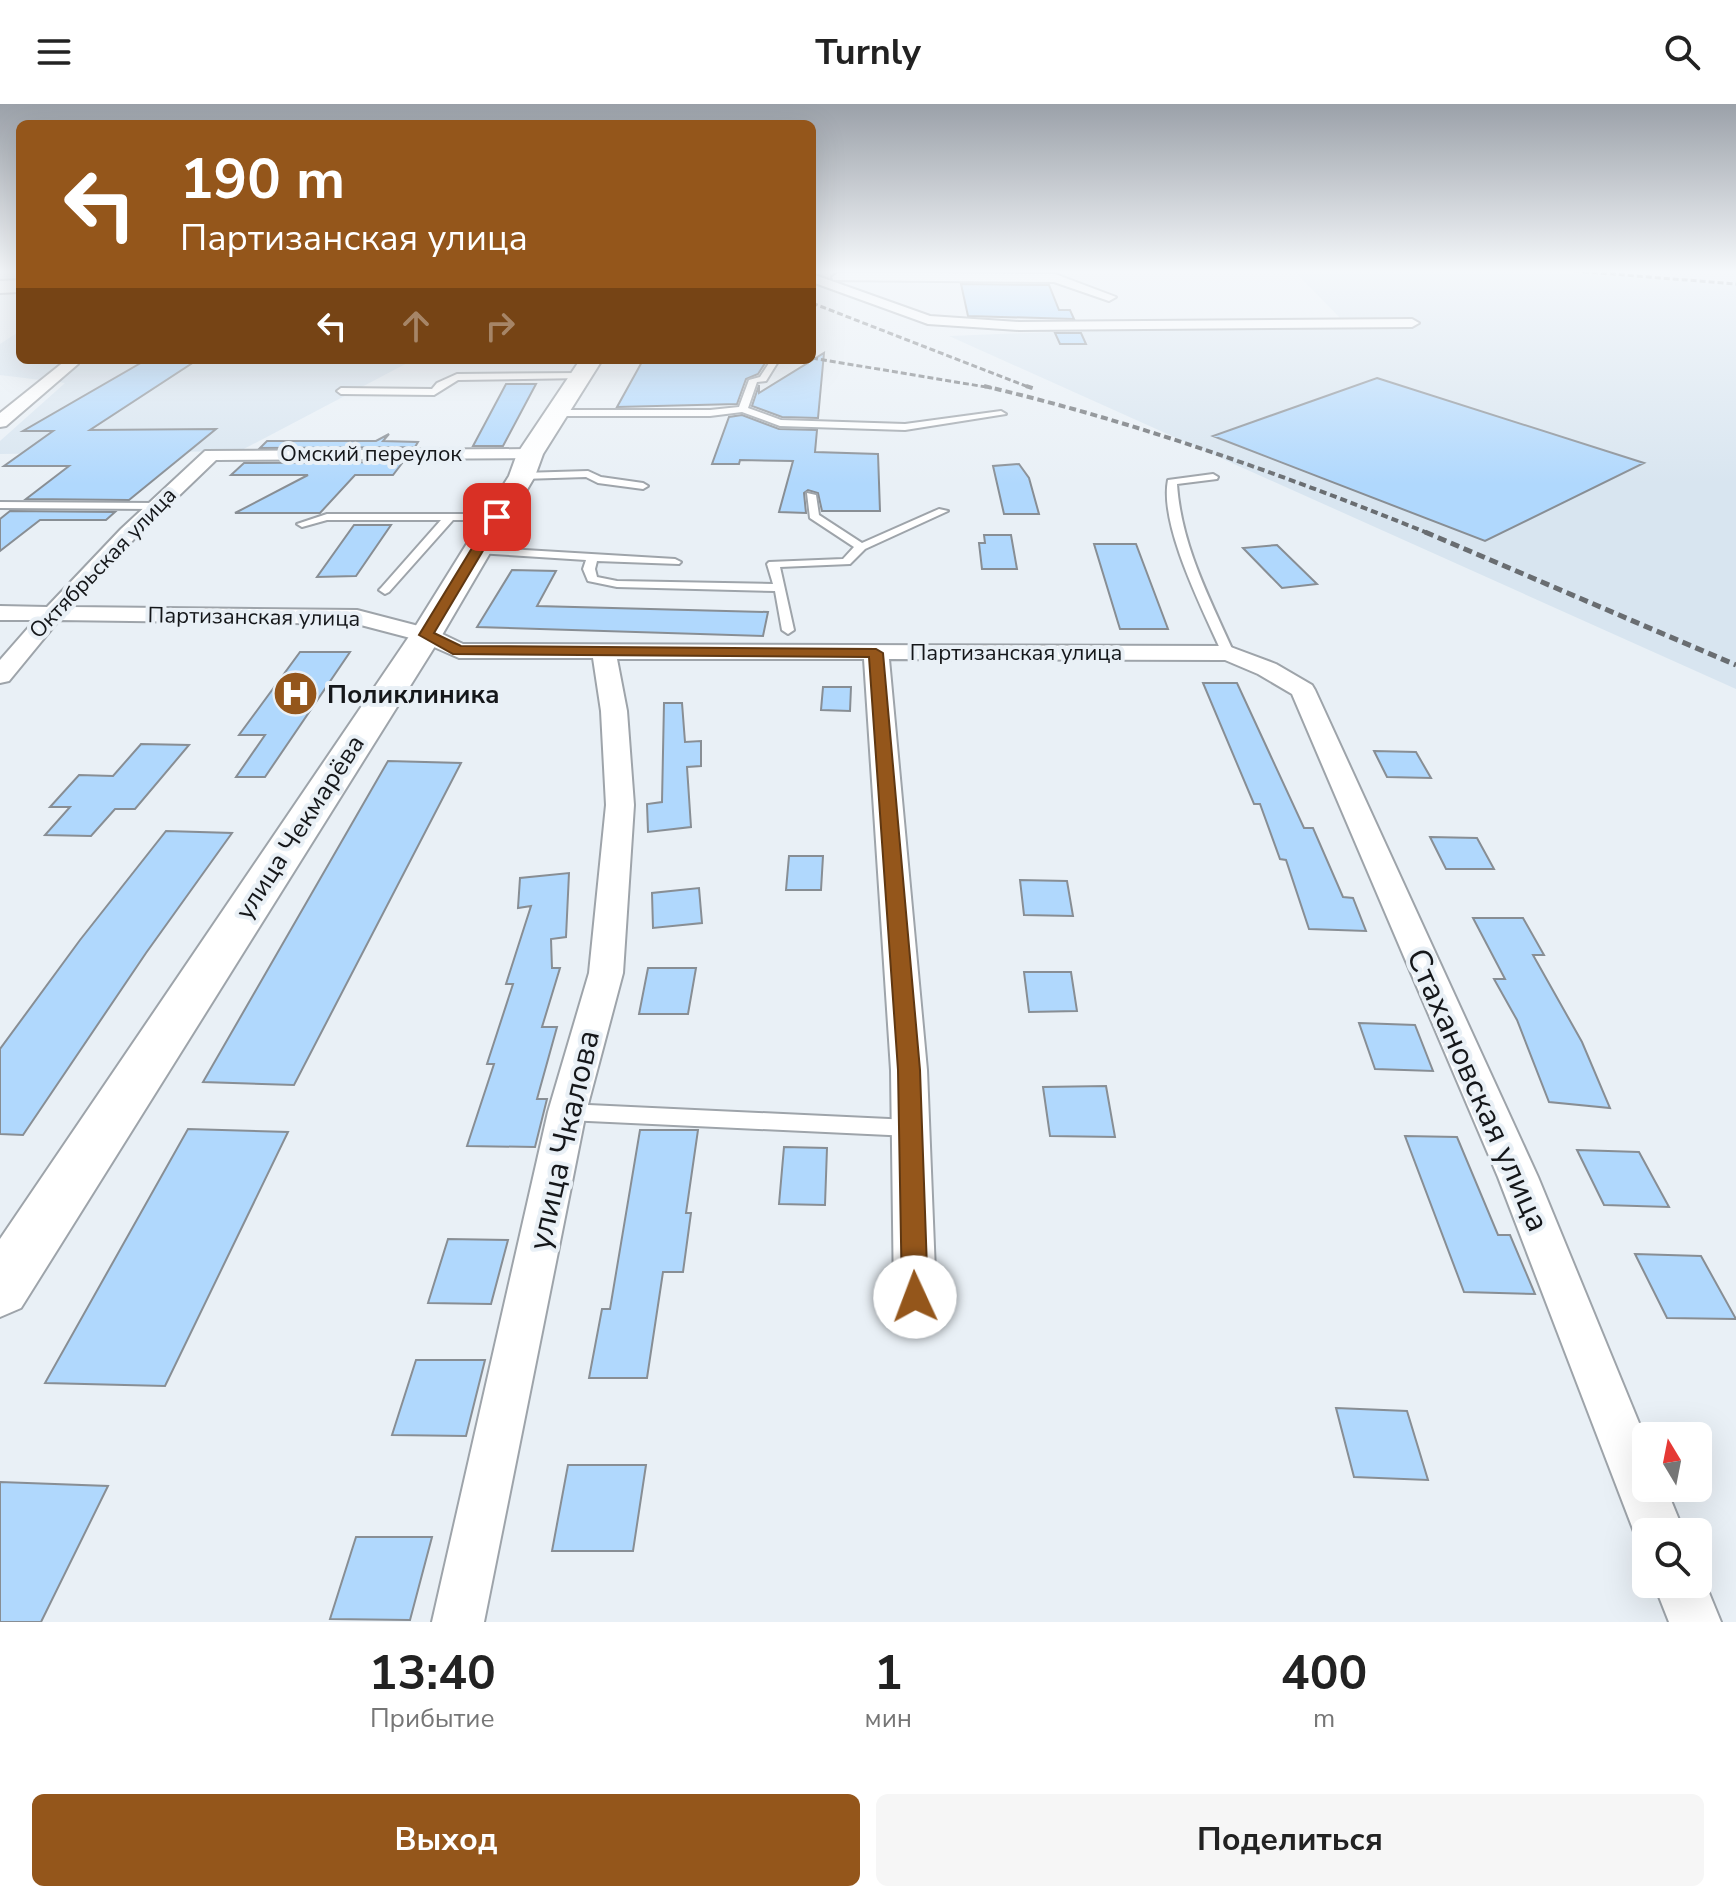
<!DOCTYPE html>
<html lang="ru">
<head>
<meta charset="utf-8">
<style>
	body { margin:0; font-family:"Nunito Sans",sans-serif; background:#f6f6f6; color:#222; height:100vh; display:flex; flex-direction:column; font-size:30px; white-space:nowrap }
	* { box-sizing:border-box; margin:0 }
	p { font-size:26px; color:#767676 }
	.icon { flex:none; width:44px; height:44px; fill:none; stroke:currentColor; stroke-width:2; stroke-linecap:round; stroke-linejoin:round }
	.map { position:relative; height:1518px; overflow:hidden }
	.details { display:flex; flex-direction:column; background:#fff; flex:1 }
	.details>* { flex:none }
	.banner { position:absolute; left:16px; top:16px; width:800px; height:244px; border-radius:12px; box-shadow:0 8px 32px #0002; background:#94561b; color:#fff; overflow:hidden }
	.needle { width:52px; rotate:350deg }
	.tools { position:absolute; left:1632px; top:1318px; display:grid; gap:16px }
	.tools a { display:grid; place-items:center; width:80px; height:80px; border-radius:12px; background:#fff; box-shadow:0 8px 32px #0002; font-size:40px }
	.pin { position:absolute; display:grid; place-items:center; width:68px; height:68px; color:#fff; margin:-34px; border-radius:16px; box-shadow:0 4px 12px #0006 }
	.me { position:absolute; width:88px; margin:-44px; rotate:358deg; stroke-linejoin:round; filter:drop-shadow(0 0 6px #0008) }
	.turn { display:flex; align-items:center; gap:28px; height:168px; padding:0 32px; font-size:36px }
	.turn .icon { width:104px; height:104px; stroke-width:2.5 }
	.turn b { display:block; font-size:56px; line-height:68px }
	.lanes { display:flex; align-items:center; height:76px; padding:0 32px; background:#0003; justify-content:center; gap:40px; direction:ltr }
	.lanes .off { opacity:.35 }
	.eta { display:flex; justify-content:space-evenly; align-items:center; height:136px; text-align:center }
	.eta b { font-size:48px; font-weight:700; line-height:56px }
	.primary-button { display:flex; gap:16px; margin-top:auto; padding:16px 32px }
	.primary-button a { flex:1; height:92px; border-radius:12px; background:#94561b; color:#fff; font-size:32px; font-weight:700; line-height:92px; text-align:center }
	.primary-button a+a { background:#f6f6f6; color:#222 }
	header { display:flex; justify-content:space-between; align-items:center; height:104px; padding:0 32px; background:#fff; font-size:36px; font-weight:700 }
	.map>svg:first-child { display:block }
	.built { fill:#d8e5f0 }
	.building { fill:#b0d8fd; stroke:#888e94; stroke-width:2 }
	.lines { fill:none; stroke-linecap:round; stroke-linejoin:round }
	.lane-casing { stroke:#9ea4aa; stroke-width:4 }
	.street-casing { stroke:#9ea4aa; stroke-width:4 }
	.secondary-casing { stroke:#9ea4aa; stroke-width:4 }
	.lane { fill:#fff; fill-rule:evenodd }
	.street { fill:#fff; fill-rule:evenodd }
	.secondary { fill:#fff; fill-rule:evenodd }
	.rail-far2 { stroke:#696d71; stroke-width:3; stroke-dasharray:6 3; stroke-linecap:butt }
	.rail-far1 { stroke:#696d71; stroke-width:4; stroke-dasharray:7 4; stroke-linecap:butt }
	.rail { stroke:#696d71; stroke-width:5; stroke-dasharray:9 5; stroke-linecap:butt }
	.route { fill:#94561b; stroke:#603812; stroke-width:2 }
	.labels { text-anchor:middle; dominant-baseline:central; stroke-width:8; stroke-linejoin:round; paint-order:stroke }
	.far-street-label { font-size:22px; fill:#15171a; stroke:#e9f0f6 }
	.poi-label { font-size:26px; font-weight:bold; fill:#15171a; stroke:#e9f0f6; text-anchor:start }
	.street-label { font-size:26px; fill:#15171a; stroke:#e9f0f6 }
	.near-street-label { font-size:32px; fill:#15171a; stroke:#e9f0f6 }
</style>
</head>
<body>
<header><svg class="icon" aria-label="menu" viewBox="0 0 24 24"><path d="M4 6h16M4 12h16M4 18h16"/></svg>Turnly<svg class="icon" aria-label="search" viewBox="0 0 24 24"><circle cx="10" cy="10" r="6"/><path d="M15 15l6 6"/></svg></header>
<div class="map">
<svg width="1736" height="1518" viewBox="0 0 1736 1518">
	<rect width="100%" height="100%" fill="#e9f0f6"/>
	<path class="built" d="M1294,167H1535L1736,181V585L949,232L1343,217Z
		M20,227V256H413L240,347L0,350V337L65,279L0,271V240Z"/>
	<path class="building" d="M961,180L1049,181L1059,206H1070L1074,215L968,212Z
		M1055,229H1081L1086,240H1060Z
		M824,249L818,314L782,313L752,302L759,281V289Z
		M146,256H197L90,326L216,325L129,396L26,395L69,362H4L53,327H23Z
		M643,256L667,257L767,256L758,270L746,275L737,300L617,303Z
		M1377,274L1644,359L1485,437L1213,332Z
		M506,280H536L503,342H473Z
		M742,311L779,325L817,326L815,348L878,350L880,407H822L818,389L808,386L804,389L806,409L779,408L793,357L740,356L739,360H712L729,313Z
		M389,330L383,337L418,338L415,343L260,344L267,337H376Z
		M403,358L393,371H355L320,409H235L308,371H231L244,359Z
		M1019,360L1029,374L1039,410H1004L993,362Z
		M10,407L115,408L106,416H40L0,447V415Z
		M354,421H391L356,472L317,473Z
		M984,431H1011L1017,465H982L979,439H985Z
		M1094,440H1136L1168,525H1120Z
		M1277,441L1317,480L1282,484L1243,444Z
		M512,466L556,467L537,502L768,508L763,532L477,523Z
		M300,548H350L265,673H236L265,631H239Z
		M1203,579H1237L1304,724H1313L1343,793L1353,794L1366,827L1309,825L1286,756L1280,755L1260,700H1254Z
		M823,583H851L850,607L821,606Z
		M664,599H682L685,638L701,637V662L687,663L691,723L648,728L647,700L662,698Z
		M141,640L189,641L135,705H115L91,732L45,731L70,703H50L79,671L113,672Z
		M1374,647L1416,648L1431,674L1387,673Z
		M388,657L461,659L294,981L203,978Z
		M166,727L232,729L146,849L23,1031L0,1030V945L80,836Z
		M1430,733L1477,734L1494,765H1446Z
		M789,752H823L821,786H786Z
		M569,769L566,833L551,835L552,864H560L542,923H557L537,995H547L535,1043L467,1042L494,960H487L513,880H506L531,802L518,804L520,774Z
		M1020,776L1067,777L1073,812L1024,811Z
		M699,784L702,819L653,824L652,789Z
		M1473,814H1523L1544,851H1533L1582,938L1610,1004L1549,998L1517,916L1494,875H1505Z
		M648,864H696L688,910H639Z
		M1024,868H1071L1077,907L1029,908Z
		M1359,919L1415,921L1433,967L1375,965Z
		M1106,982L1115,1033L1050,1032L1043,983Z
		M188,1025L288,1028L165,1282L45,1279Z
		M640,1026H698L686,1109H691L683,1168H663L647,1274H589L602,1205H610Z
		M1405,1032L1457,1033L1498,1131H1510L1535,1190L1464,1188Z
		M784,1043L827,1044L825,1101L779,1100Z
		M1577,1046L1639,1048L1669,1103L1604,1101Z
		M448,1135L508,1136L491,1200L428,1199Z
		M1635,1150L1701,1152L1736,1215L1667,1214Z
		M416,1256H485L466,1332L392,1331Z
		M1336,1304L1407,1307L1428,1376L1354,1373Z
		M568,1361H646L633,1447H552Z
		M0,1378L108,1382L41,1518H0Z
		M356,1433H432L410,1516L330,1515Z"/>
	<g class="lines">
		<defs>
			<path id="lane" d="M771,256H779L766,277L757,278L748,304L781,316L905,320L1001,307L1006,310L905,326L780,322L742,308L710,312H560L556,309L560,306H710L739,303L749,276L760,273Z
				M582,269L585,270V274L458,276L434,291L341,290L337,287L341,284L432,285L437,279L457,270Z
				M588,367L601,373L643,379L648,382L643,385L598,379L586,373L522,375L517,372L522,369Z
				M1213,370L1218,373L1217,375L1177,380C1181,441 1210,495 1234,549L1228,553L1222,549C1203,506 1159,421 1168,376Z
				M807,389L816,391L819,411L862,439L939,405L948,407L865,445L850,460L780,463L794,526L788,530L782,526L775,487L617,483L588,477L583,465L586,456L477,449L471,446L477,443L675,455L681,458L679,460L597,457L595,465L597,473L617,477L773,480L767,460L769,458L843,455L854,443L810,414Z
				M0,398L154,399L159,402L154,405L0,404Z
				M327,410H497L502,413L497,416H453L389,488L385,490L379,486L381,484L441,416H327L302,423L297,420Z
				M567,1000L910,1016L917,1018L920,1024L917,1030L910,1032L567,1016L560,1014L557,1008L560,1002Z"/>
			<path id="street" d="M838,169L1055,170L1116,193L1109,197L1054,178L833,176L832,173Z
				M812,170L930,212L1019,218L1412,215L1419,219L1412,223L1019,226L928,220L812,178Z
				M65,257H75L78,260L6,322L0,323V309Z
				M530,345L539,350L536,354L216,356L135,434L71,503L357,506L434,526L463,540L1228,542L1276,560L1312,581L1315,586L1538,1073L1646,1336V1384H1666L1684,1428H1646V1447L1641,1446L1498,1073L1292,590L1258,570L1225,556L889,555L927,966L936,1193L930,1207L915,1213L900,1207L894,1193L891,966L864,555H617L627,607L634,701L623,869L586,1008L484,1518H432L548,1008L589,869L606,701L601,607L593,554H459L418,536L357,520L59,516L9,577L0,579V556L35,516H0V502L47,503L121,425L205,347Z
				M1698,1462L1721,1518H1669L1654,1480H1698Z"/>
			<path id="secondary" d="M20,176V188L0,189V177Z
				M580,256H602L543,350L535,372L442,531L21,1204L0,1213V1135L410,531L509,372L517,350Z"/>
		</defs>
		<use href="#lane" class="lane-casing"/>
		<use href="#street" class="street-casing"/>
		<use href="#secondary" class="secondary-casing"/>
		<use href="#lane" class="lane"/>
		<use href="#street" class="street"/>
		<use href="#secondary" class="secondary"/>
		<path class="rail-far2" d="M1574,167L1736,180
			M812,199L1031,284
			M812,254L992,284"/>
		<path class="rail-far1" d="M984,282C1137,318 1284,371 1430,430
			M1026,282L1035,285"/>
		<path class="rail" d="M1425,428L1736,561"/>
	</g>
	<linearGradient id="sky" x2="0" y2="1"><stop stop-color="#9ba1a9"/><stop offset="0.44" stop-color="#f5f8fb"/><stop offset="1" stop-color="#f5f8fb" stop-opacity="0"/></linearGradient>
	<rect width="1736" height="380" fill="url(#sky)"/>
	<path class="route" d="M497,409L503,413L434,529L461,542L876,545L883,549L920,966L928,1193L924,1202L915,1205L906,1202L902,1193L898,966L869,553L453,550L419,531L491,413Z"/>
	<defs>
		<symbol id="hospital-disc" viewBox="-11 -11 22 22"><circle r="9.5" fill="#94561b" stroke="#e9f0f6"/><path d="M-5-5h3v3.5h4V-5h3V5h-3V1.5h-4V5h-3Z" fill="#fff"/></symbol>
	</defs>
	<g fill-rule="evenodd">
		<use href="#hospital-disc" x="270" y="564" width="51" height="51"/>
	</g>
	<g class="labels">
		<g class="far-street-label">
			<text x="371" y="350">Омский переулок</text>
			<text transform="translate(103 459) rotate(-46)">Октябрьская улица</text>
			<text transform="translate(254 513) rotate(1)">Партизанская улица</text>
			<text x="1016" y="549">Партизанская улица</text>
		</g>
		<g class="poi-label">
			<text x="327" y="590">Поликлиника</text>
		</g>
		<g class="street-label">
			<text transform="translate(300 723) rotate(-57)">улица Чекмарёва</text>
		</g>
		<g class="near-street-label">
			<text transform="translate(1478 986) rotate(66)">Стахановская улица</text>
			<text transform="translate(564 1036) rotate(-77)">улица Чкалова</text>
		</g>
	</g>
</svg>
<div class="tools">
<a><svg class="needle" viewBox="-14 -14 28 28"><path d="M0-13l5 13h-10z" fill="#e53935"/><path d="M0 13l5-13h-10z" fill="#767676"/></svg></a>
<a><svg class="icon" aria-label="search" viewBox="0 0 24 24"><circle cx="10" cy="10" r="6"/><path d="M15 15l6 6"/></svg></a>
</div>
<div class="pin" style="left:497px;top:413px;background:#d93025"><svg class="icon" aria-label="arrive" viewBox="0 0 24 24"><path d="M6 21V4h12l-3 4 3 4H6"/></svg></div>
<svg class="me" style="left:915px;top:1193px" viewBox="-20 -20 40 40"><circle r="19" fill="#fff"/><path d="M0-13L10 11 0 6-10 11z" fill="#94561b"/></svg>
<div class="banner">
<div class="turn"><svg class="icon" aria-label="left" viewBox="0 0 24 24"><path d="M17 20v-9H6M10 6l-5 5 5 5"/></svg><div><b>190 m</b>Партизанская улица</div></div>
<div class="lanes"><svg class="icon" aria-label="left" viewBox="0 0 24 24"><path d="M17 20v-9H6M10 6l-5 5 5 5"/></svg><svg class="icon off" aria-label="ahead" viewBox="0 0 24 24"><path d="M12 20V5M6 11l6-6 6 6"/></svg><svg class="icon off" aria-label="right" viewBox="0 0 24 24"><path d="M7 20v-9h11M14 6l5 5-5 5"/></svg></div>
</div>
</div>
<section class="details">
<div class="eta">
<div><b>13:40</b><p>Прибытие</p></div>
<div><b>1</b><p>мин</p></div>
<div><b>400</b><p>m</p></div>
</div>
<div class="primary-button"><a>Выход</a><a>Поделиться</a></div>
</section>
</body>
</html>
